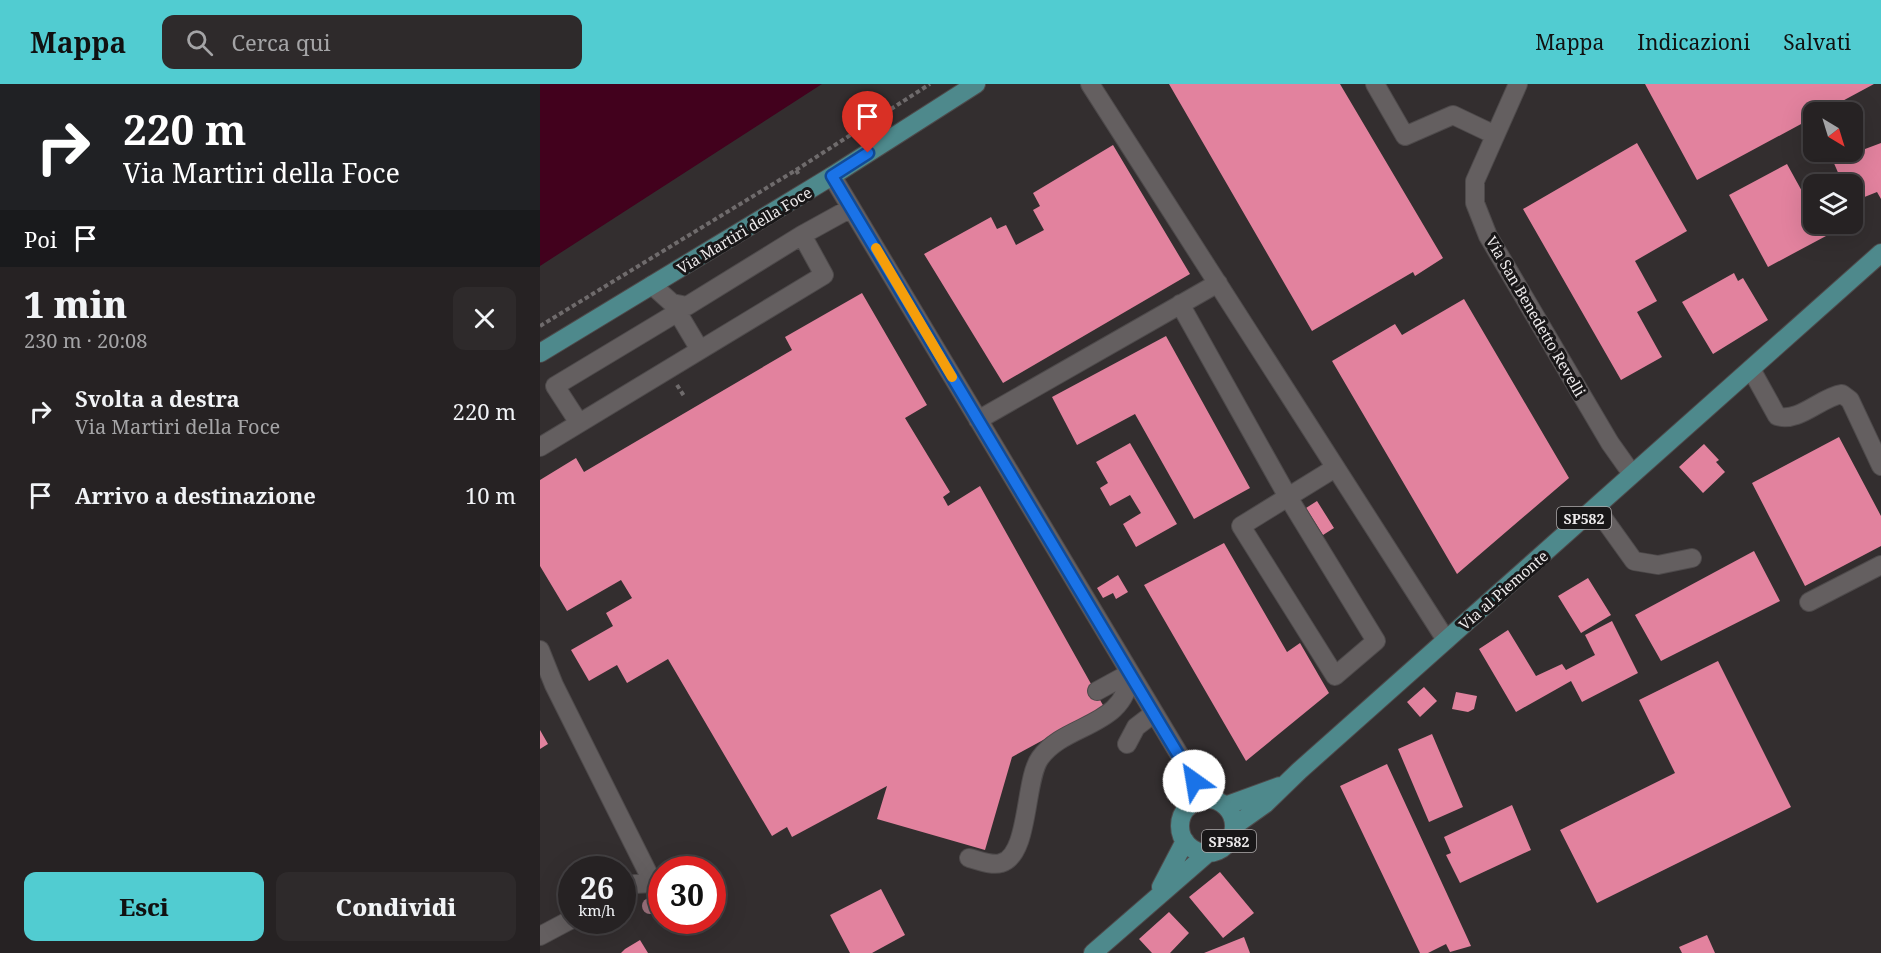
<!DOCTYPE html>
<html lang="it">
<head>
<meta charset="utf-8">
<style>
	body { margin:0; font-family:"Noto Serif",serif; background:#2e2a2b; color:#f1f3f6; height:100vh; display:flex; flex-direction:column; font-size:22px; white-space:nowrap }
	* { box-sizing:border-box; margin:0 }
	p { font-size:20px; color:#a4a4a6 }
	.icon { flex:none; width:33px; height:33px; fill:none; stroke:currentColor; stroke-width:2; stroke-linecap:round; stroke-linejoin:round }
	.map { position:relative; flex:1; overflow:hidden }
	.sheet { display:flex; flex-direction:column; background:#262223; width:540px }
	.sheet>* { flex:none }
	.banner { background:#202124; color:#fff; overflow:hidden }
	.needle { width:39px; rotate:142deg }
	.fabs { position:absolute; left:1263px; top:18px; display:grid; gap:12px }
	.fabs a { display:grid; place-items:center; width:60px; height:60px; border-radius:12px; background:#262223; box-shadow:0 6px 24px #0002,0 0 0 2px #423f41; font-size:30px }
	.speed { position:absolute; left:18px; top:772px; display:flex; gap:12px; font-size:30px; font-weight:700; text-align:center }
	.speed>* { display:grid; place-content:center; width:78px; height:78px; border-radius:50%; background:#262223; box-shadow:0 6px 24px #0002,0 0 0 2px #423f41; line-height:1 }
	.speed small { font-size:15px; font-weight:400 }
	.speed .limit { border:9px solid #d22; background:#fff; color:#111 }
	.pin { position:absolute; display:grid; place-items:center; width:51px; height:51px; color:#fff; margin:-62px -26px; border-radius:50% 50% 50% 0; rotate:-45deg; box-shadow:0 0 6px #0007 }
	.pin .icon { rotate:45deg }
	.me { position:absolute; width:66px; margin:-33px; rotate:328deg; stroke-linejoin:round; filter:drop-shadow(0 0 4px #0008) }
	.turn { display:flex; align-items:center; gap:21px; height:126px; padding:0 24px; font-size:27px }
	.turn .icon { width:78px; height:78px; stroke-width:2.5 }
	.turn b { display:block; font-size:42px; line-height:51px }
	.then { display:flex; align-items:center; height:57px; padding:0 24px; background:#0003; gap:12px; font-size:22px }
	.round { display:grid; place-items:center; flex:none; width:63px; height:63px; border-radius:12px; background:#2e2a2b }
	.overview { display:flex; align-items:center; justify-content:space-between; height:102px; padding:0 24px }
	h1 { font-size:36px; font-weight:800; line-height:45px }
	.button { display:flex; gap:12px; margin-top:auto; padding:12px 24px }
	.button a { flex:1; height:69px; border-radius:12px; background:#51ccd1; color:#111; font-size:24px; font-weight:800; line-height:69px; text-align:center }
	.button a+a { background:#2e2a2b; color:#f1f3f6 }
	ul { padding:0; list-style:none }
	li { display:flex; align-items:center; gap:18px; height:84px; padding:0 24px }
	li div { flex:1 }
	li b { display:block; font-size:22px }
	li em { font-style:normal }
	header { display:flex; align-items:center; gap:36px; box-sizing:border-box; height:84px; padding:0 30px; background:#51ccd1; color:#111 }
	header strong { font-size:28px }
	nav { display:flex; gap:33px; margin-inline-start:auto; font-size:21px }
	.search { width:420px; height:54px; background:#2e2a2b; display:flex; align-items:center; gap:15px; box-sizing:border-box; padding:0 21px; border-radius:12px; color:#a4a4a6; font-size:22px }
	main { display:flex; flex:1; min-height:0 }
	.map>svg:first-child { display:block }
	.water { fill:#42011d }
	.building { fill:#e2829e }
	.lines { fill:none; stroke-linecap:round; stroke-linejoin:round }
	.minor-casing { stroke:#4e4a4b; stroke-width:20 }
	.major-casing { stroke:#4e4a4b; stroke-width:20 }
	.path { stroke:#6f6b6c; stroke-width:4; stroke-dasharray:4.5 3; stroke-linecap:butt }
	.minor { stroke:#645f60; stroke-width:18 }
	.major { stroke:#4e898c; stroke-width:18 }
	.tree { fill:#9d727d }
	.route-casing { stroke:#114b97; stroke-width:15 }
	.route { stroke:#1a73e8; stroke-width:10 }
	.slow { stroke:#f59e0b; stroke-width:10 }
	.labels { text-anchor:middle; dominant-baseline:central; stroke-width:6; stroke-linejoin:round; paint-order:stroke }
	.shield { fill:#191718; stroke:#aeabac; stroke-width:1.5 }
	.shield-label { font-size:14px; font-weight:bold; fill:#eeebec }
	.street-label { font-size:15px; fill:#eeebec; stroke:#191718 }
</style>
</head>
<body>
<header>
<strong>Mappa</strong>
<div class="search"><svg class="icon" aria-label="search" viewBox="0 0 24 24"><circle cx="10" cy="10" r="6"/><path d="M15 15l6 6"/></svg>Cerca qui</div>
<nav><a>Mappa</a><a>Indicazioni</a><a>Salvati</a></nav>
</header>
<main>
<section class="sheet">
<div class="banner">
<div class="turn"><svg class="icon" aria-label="right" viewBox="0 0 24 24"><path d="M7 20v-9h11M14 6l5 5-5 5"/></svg><div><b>220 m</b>Via Martiri della Foce</div></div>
<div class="then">Poi<svg class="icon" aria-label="arrive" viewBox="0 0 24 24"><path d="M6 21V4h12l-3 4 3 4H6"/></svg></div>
</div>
<div class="overview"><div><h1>1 min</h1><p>230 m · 20:08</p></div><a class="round"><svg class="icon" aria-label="close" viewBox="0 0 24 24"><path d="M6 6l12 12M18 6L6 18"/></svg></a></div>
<ul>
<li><svg class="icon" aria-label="right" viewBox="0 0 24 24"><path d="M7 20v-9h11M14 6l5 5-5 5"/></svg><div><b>Svolta a destra</b><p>Via Martiri della Foce</p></div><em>220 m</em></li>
<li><svg class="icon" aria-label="arrive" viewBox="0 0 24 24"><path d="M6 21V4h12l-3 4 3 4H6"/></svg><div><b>Arrivo a destinazione</b></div><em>10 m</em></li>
</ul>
<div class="button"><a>Esci</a><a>Condividi</a></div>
</section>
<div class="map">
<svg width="1341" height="869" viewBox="0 0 1341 869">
	<rect width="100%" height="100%" fill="#332e2f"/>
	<path class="water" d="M0,0H282L0,182Z"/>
	<path class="building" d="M629,0H800L903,174L875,192L873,188L772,247Z
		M1105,0H1334L1282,28H1274V33L1157,96Z
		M1097,59L1147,147L1095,177L1117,217L1097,228L1122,273L1081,296L983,125Z
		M1341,59V115L1337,108L1317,116L1312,109V100H1303L1293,77Z
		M573,61L650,190L463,299L384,170L451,133L457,145L466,141L476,161L504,146L493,126L500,122L493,109Z
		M1247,80L1274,129V140H1279L1286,152L1228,183L1189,111Z
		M1194,189L1198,197L1203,194L1228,236L1173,270L1142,218Z
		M322,209L387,321L365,334L410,408L403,413L408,422L440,402L564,623L472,673L445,766L337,735L347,702L252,753L247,743L232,752L128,575L87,599L77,581L49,597L31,566L73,542L66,529L92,514L81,496L27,527L0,482V396L36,374L44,388L252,266L245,253Z
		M924,215L1029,394L917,490L792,277L855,240L862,251Z
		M626,252L710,404L654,435L595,330L537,361L512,313Z
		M1299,353L1341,432V462L1265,502L1212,399Z
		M590,359L637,440L596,463L583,440L601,429L590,411L570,422L560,404L568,399L556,378Z
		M1164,360L1179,376L1176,378L1185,388L1163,409L1139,383Z
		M777,417L794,444L783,451L766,424Z
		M684,459L747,568L760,559L789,609L706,677L604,501Z
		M1214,467L1240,517L1121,577L1095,531Z
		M578,491L588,508L576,515L573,509L563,514L557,504Z
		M1048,494L1071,531L1041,549L1018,512Z
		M1072,537L1098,589L1042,618L1031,597L976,628L939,565L968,546L996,592L1022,580L1026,586L1055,571L1045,551Z
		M1178,577L1251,723L1057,819L1020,746L1135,689L1099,616Z
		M884,603L897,617L880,633L867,618Z
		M916,608L937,612L934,625L928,628L912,625Z
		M0,646L8,660L0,665Z
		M892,650L923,723L889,738L858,665Z
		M847,680L926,851L931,862L910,868L906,860L888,869H880L800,702Z
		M972,721L991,766L920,799L906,771L911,769L904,753Z
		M680,788L714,829L683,854L649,813Z
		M341,805L365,851L332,869H310L290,831Z
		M629,828L649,849L630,869H612L599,855Z
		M1167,851L1175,869H1142L1139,863Z
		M704,853L710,869H664Z
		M100,856L108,869H81L85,865Z"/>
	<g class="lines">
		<defs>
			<path id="minor" d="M550,0L906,556
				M835,0L865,52L913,31L955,51
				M978,0L935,97V119L948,152L1070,359L1092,390
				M292,92L666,715
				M112,201L132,219L147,222L262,151L311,124
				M132,219L160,266
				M640,220L748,413L836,557L795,592L701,442L795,384
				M1211,285L1237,332C1259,339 1281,313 1302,310L1310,316L1341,382
				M438,336L678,199
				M39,339L15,302L138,228
				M0,363L284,191L262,151
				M1056,424L1094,477L1118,481L1152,474
				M1269,518L1341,481
				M0,566L14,601L113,799L95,800L82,807
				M557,607L590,589
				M587,660L596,643L613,630
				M643,687L649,723
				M429,774C438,776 452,782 461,779C490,771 484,696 500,674C526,638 586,644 590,589
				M0,852L32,835"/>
			<path id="major" d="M0,269L292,92L436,0
				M640 742a27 27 0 1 1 54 0a27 27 0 1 1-54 0Z
				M685,722L740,702
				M694,742L725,720L759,687L1341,169
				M621,803L645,757
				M553,869L668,769"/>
		</defs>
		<use href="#minor" class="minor-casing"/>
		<use href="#major" class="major-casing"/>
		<path class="path" d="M256,86L390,0
			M0,242L256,86L259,91
			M137,301L144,312"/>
		<use href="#minor" class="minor"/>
		<use href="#major" class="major"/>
	</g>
	<circle class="tree" cx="110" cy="822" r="8"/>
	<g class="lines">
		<defs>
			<path id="route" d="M328,69L292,92L654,697"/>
		</defs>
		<use href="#route" class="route-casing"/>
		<use href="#route" class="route"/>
		<path class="slow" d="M336,164L412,293"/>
	</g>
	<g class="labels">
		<g class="shield">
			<rect x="1017" y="423" width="54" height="22" rx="4.5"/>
			<rect x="662" y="746" width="54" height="22" rx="4.5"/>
		</g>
		<g class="shield-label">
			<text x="1044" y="434">SP582</text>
			<text x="689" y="757">SP582</text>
		</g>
		<g class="street-label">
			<text transform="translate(204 146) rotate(-31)">Via Martiri della Foce</text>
			<text transform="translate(996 232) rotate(60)">Via San Benedetto Revelli</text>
			<text transform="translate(963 506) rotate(-41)">Via al Piemonte</text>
		</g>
	</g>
</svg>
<div class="fabs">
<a><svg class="needle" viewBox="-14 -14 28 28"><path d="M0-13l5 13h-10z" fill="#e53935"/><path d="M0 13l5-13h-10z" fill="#a4a4a6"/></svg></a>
<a><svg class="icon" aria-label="layers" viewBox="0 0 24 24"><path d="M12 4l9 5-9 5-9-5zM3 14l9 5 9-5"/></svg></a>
</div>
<div class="speed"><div>26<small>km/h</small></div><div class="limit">30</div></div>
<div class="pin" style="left:328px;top:69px;background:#d93025"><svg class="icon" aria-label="arrive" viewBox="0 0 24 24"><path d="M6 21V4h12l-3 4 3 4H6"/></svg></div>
<svg class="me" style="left:654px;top:697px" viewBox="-20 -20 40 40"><circle r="19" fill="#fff"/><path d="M0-13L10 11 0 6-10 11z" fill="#1a73e8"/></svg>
</div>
</main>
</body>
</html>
